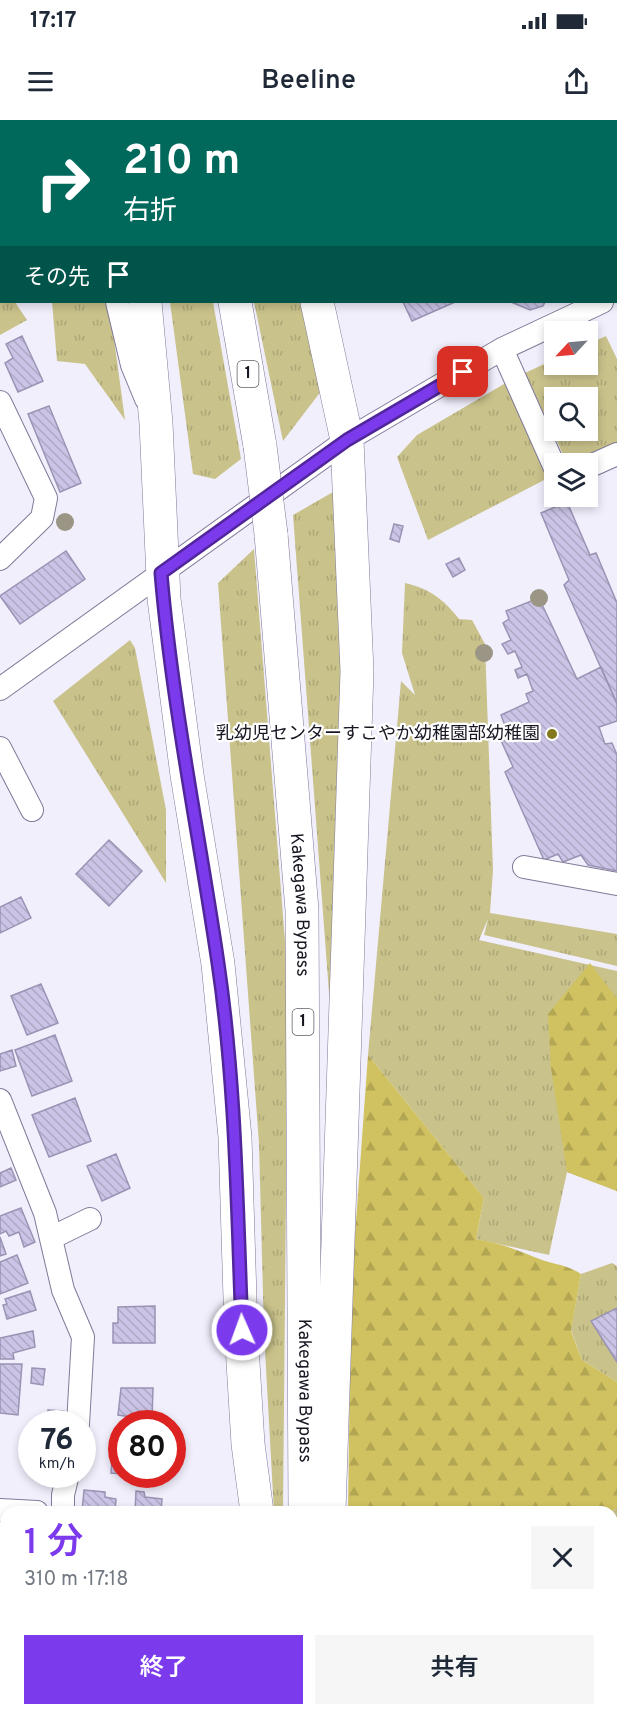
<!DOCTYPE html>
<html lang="ja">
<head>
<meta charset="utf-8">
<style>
	body { margin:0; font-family:Overpass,"Noto Sans JP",sans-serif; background:#f6f6f7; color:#1f2937; height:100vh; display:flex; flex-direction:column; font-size:22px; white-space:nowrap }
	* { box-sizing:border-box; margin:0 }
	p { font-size:20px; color:#747a83 }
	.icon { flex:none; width:33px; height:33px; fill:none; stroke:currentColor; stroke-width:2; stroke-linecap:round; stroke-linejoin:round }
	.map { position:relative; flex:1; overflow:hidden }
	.panel { position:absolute; left:0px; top:1386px; width:618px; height:210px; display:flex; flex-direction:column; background:#fff; border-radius:18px 18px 0 0; box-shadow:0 3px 9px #0003 }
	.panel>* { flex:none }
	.top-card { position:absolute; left:0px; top:0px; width:618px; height:183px; box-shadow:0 3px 9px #0003; background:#00695c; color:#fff; overflow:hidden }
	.needle { width:39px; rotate:244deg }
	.tools { position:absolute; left:544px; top:201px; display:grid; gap:12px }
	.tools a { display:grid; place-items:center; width:54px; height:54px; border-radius:0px; background:#fff; box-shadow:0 3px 9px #0003; font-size:30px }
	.speed { position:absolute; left:18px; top:1290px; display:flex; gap:12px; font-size:30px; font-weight:700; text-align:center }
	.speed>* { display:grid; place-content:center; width:78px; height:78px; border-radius:50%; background:#fff; box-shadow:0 3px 9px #0003; line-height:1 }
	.speed small { font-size:15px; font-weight:400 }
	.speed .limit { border:9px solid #d22; background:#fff; color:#111 }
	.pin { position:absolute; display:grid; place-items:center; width:51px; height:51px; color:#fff; margin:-26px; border-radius:12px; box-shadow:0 3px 9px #0006 }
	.me { position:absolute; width:66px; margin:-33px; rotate:358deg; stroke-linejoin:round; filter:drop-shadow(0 0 4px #0008) }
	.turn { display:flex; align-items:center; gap:21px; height:126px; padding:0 24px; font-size:27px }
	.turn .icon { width:78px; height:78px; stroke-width:2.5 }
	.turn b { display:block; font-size:42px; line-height:51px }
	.then { display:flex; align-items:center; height:57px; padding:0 24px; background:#0003; gap:12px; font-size:22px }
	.round { display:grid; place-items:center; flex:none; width:63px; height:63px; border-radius:0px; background:#f6f6f7 }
	.overview { display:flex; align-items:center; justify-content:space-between; height:102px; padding:0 24px }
	h1 { font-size:36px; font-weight:600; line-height:45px; color:#7c3aed }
	.cta { display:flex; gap:12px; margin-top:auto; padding:12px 24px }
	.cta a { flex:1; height:69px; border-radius:0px; background:#7c3aed; color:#fff; font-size:24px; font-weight:600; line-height:69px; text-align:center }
	.cta a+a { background:#f6f6f7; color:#1f2937 }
	.status { display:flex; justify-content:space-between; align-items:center; height:42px; padding:0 30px; background:#fff; direction:ltr }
	.status svg { height:16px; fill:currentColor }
	header { display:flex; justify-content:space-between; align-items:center; height:78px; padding:0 24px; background:#fff; font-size:27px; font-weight:600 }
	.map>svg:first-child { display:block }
	.grass { fill:url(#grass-tufts); fill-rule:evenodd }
	.forest { fill:url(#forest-firs) }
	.building { fill:url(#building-back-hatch); stroke:#9a93b4; stroke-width:1.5 }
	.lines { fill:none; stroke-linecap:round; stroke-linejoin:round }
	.minor-casing { stroke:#807998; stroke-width:24 }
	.highway-casing { stroke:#807998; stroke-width:34 }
	.minor { stroke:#fff; stroke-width:22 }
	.highway { stroke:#fff; stroke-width:33 }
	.highway-bridge-casing { stroke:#807998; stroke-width:34; stroke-linecap:butt }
	.highway-bridge { stroke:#fff; stroke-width:33 }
	.tree { fill:#9a9585 }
	.route-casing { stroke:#51269a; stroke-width:15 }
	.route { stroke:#7c3aed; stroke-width:10 }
	.poi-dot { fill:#84791d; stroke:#fff; stroke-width:2 }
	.labels { text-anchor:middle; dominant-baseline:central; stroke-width:4.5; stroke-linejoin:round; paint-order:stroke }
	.shield { fill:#fff; stroke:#5e5c64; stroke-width:1.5 }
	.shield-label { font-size:16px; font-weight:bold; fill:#191622 }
	.poi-label { font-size:18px; fill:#191622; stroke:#fff; text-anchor:end }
	.street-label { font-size:18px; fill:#191622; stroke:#fff }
</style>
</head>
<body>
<div class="status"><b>17:17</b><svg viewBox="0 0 49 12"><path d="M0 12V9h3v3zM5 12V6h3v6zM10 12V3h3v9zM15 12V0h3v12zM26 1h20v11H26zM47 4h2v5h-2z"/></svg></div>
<header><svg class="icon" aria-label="menu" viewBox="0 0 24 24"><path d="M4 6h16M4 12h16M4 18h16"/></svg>Beeline<svg class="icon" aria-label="share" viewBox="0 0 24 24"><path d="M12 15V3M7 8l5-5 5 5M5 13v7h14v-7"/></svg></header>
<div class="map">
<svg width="617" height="1596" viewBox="0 0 617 1596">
	<defs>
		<pattern id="grass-tufts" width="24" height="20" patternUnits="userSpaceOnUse" patternTransform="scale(1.5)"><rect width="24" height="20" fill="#c9c28b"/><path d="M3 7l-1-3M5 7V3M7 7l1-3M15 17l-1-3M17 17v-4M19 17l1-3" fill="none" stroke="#aca678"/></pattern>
		<pattern id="forest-firs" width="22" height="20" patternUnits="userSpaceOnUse" patternTransform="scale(1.5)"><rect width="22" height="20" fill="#d0c260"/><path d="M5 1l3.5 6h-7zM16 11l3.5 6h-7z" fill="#b2a653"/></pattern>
		<pattern id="building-back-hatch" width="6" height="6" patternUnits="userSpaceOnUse" patternTransform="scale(1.5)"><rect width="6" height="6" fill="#cbc4e6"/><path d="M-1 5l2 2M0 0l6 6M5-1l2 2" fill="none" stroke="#aea8c5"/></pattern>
	</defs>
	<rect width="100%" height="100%" fill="#f2effd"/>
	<path class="grass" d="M0,156L2,182H15L27,200L0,215Z
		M52,182H109L125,300L85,244L57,241Z
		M170,182H213L241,339L215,359L193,354Z
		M254,182H307L325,266L283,321Z
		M606,216L617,239V323L573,343H567L525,253L555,239V244H588V224ZM555,278H588V310H555Z
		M511,260L552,356L428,420L397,337L417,315Z
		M340,368L345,769L334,939L293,395Z
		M254,429L288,859L283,1392H274L264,1213L259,1024L218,463Z
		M405,463C428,468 444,479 459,499L472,500L485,524L493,750L490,793L617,814V846L484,815L488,799L479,820L617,851V1071L567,1052L549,1135L476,1119L484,1078L368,935L401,561L415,575L402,533Z
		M130,520L135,528L166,690V763L53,581Z
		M612,1143L617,1146V1262L582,1240L571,1210L581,1154Z
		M617,1389V1493L612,1492V1392H607Z"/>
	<path class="forest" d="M590,843L617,879V1071L567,1052L551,948L548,894Z
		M368,935L484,1078L476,1119C502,1123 522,1132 545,1141C559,1145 569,1146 581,1154L571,1211L582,1240L617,1262V1389L607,1392H348L351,1170Z
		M612,1492L617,1493V1596H341V1590H612Z"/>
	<path class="building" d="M445,0H503L502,2Z
		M403,182H455L412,201Z
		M511,182H545L543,186L530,190Z
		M22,216L43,261L18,272L5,243L13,238L6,224Z
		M49,286L81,363L60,372L28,294Z
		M567,382L590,435L596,433L617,483V584L564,465L569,460L541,393Z
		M394,404L403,406L399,422L390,419Z
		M66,431L85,459L20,504L0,476Z
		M459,438L465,450L453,457L446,444Z
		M539,478L577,559L601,547L617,584V601L599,607L605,624L612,623L617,635V751L588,745L581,735L563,742L558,734L544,740L505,652L513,647L499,616L507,611L501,595L529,582L526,574L533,571L527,554L518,558L515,550L522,547L515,531L508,534L502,524L511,520L503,503L509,499L506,491Z
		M109,720L142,751L109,786L76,754Z
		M21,777L31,798L0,813V787Z
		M41,864L58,903L27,915L11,876Z
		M55,915L72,961L32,976L15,930Z
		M12,930L16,946L0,951V934Z
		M75,978L91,1021L49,1037L32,995Z
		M116,1034L130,1068L102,1081L87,1046Z
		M11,1048L16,1060L0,1067V1053Z
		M21,1088L35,1122L24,1127L19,1112L9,1116L6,1111L0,1114V1096Z
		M0,1117L6,1134L0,1136Z
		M17,1135L28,1163L0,1174V1142Z
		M30,1171L36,1190L7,1199L3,1185L7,1184L5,1179Z
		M155,1186V1223H113V1203H118V1187Z
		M617,1188V1242L591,1201Z
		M33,1211L35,1227L13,1233L14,1239H0V1218Z
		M0,1244H22L18,1295L0,1293Z
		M32,1248L45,1249L43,1265L31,1263Z
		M121,1268H153L152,1300L118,1295Z
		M48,1290L64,1291V1304L47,1303Z
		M114,1312L122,1313V1354L111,1353Z
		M84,1370L105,1372V1377L116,1379L115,1392H82Z
		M136,1371L144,1372L145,1377L162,1379L161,1392H135Z
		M0,1443H6V1477H0Z
		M0,1487L6,1488V1514H0Z
		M5,1521H6V1586H2Z
		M77,1590H117L118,1596H77Z"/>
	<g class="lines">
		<defs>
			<path id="minor" d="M17,0L19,2
				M64,0L65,2
				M307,0V2
				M356,0L359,2
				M567,0L570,2
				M616,24H617
				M616,129H617
				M117,182L132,245L146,279
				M502,229L555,348
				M0,282L46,378L42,398L0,439
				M588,347L617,334
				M0,569L347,320L502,229L602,182
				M0,628L32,690
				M524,747L617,764
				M0,980L45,1093L63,1170L83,1217L78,1304
				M51,1118L90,1099
				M0,1390L37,1392
				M63,1392V1375L68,1354
				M51,1590L52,1596"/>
			<g id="highway">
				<path d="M127,0V2"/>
				<path d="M202,0V2"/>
				<path d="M266,0L267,2"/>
				<path d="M145,182L156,303L164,479L187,655L218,844L235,1017L241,1210L248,1324L257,1392"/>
				<path d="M235,182L260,326"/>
				<path d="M317,182L347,320L357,551L329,1392"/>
				<path id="s1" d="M271,414L302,790L305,1392"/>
				<path d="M278,1590V1596"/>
				<path d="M325,1596V1590"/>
			</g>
		</defs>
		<use href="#minor" class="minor-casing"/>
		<use href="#highway" class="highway-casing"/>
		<use href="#minor" class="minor"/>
		<use href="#highway" class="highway"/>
		<defs>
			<path id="highway-bridge" d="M260,326L271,414"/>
		</defs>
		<use href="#highway-bridge" class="highway-bridge-casing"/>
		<use href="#highway-bridge" class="highway-bridge"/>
	</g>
	<g class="tree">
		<circle cx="65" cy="402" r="9"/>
		<circle cx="539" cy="478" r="9"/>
		<circle cx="484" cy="533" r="9"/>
	</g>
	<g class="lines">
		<defs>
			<path id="route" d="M242,1210C237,1087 236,965 218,843C199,713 172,584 161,453L347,320L463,252"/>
		</defs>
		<use href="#route" class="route-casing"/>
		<use href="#route" class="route"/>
	</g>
	<circle class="poi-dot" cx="552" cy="614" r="6"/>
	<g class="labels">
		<g class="shield">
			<rect x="237.5" y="241" width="21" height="26" rx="4.5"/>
			<rect x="292.5" y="889" width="21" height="26" rx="4.5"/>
		</g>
		<g class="shield-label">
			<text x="248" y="254">1</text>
			<text x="303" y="902">1</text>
		</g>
		<g class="poi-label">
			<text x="540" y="614">乳幼児センターすこやか幼稚園部幼稚園</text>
		</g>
		<g class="street-label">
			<text stroke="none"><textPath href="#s1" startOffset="372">Kakegawa Bypass</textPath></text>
			<text stroke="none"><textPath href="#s1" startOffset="858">Kakegawa Bypass</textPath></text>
		</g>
	</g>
</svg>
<div class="tools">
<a><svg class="needle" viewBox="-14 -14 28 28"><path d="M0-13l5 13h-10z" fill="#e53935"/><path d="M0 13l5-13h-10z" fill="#747a83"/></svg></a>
<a><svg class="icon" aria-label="search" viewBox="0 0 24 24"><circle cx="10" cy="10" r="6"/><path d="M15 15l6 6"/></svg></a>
<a><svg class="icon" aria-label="layers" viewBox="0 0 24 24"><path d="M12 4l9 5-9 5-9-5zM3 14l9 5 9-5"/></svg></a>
</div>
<div class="speed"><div>76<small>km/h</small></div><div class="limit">80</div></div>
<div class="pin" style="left:463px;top:252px;background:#d93025"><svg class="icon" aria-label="arrive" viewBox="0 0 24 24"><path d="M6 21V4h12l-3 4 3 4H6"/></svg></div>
<svg class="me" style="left:242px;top:1210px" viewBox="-20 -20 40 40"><circle r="17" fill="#7c3aed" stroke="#fff" stroke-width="3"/><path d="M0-11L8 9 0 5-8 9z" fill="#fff"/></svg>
<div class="top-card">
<div class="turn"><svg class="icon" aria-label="right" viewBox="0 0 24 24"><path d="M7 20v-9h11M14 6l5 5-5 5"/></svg><div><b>210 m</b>右折</div></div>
<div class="then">その先<svg class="icon" aria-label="arrive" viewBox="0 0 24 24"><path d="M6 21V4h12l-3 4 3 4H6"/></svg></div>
</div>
<section class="panel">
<div class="overview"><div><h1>1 分</h1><p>310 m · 17:18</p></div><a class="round"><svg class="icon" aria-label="close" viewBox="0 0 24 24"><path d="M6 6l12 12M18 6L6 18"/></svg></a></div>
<div class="cta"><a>終了</a><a>共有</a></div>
</section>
</div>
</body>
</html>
